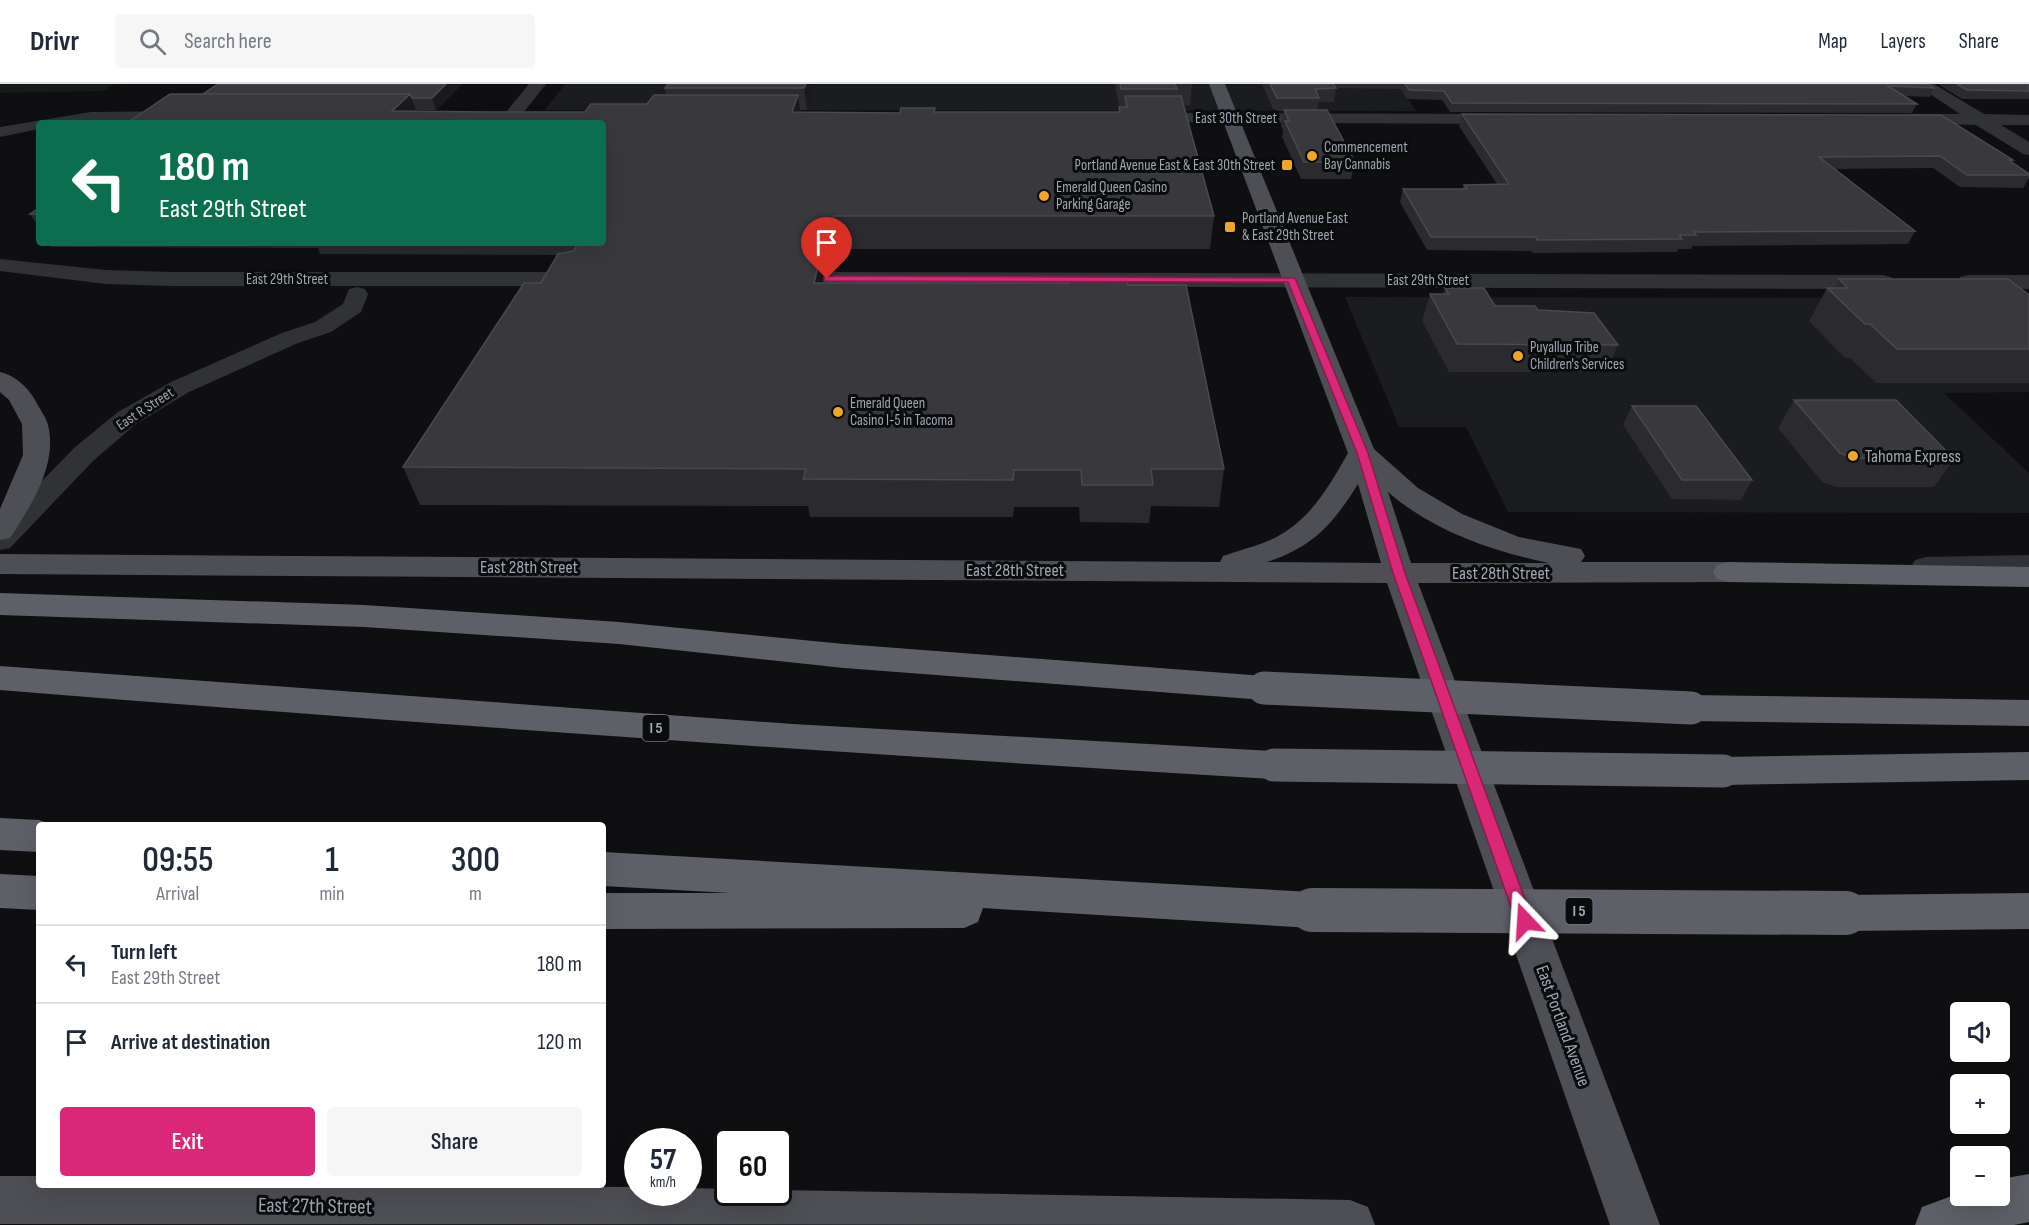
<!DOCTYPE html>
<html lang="en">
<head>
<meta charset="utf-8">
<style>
	body { margin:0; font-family:"Sofia Sans Condensed",sans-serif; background:#f6f6f7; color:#1f2937; height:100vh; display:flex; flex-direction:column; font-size:22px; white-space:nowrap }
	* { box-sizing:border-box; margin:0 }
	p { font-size:20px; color:#747a83 }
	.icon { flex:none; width:33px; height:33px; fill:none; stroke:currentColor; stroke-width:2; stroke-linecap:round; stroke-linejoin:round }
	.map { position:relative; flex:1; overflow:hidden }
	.details { position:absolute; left:36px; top:738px; width:570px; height:366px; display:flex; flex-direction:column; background:#fff; border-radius:6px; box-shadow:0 6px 24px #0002 }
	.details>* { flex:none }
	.guide { position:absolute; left:36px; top:36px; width:570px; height:126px; border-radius:6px; box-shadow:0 6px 24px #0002; background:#0b6e4f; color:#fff; overflow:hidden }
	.buttons { position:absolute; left:1950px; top:918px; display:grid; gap:12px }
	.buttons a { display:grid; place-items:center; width:60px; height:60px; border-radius:6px; background:#fff; box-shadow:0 6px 24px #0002; font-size:30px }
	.speed { position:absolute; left:624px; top:1044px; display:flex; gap:12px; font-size:30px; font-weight:700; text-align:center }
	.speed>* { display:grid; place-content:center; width:78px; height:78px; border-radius:50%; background:#fff; box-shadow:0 6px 24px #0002; line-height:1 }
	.speed small { font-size:15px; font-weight:400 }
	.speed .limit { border:3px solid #111; border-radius:9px; background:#fff; color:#111 }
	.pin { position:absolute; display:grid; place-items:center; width:51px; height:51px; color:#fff; margin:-62px -26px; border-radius:50% 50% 50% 0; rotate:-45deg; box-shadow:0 0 6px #0007 }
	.pin .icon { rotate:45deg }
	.me { position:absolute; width:66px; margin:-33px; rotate:340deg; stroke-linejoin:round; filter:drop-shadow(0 0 4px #0008) }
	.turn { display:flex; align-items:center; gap:21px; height:126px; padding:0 24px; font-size:27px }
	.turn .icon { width:78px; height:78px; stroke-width:2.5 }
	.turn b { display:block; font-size:42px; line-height:51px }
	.eta { display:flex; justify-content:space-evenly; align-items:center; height:102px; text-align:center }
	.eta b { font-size:36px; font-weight:600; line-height:42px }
	.cta { display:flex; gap:12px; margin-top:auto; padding:12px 24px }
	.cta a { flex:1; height:69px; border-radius:6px; background:#db2777; color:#fff; font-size:24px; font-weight:600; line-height:69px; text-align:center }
	.cta a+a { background:#f6f6f7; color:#1f2937 }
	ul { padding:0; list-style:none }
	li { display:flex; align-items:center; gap:18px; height:78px; padding:0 24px; border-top:2px solid #e0e1e3 }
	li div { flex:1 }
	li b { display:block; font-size:22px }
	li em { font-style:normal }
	header { display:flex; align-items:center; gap:36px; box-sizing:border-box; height:84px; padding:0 30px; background:#fff; border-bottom:2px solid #e0e1e3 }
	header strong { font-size:28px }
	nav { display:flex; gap:33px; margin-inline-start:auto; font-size:21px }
	.search { width:420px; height:54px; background:#f6f6f7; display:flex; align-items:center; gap:15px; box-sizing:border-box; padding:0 21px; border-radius:6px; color:#747a83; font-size:22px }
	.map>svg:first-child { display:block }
	.built { fill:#1b1c1e }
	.green { fill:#161b17 }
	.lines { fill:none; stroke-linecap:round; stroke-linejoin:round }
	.minor { fill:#313236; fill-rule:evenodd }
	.tertiary { fill:#313236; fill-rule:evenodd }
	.primary { fill:#4d4f55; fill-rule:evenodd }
	.motorway { fill:#5d6067; fill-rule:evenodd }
	.motorway-bridge-far1 { stroke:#5d6067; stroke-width:33 }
	.motorway-bridge { stroke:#5d6067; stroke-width:44 }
	.wall { fill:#2b2b2f }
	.shaded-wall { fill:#1a1a1d }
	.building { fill:#38383d; stroke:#484a4f; stroke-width:1.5 }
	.route { fill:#db2777; stroke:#8e194d; stroke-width:1.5 }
	.poi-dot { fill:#f0a628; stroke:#0a0b0c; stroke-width:2 }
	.labels { text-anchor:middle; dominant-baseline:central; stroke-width:6; stroke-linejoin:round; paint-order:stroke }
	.far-street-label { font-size:15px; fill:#a1a6b2; stroke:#0a0b0c }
	.far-poi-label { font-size:15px; fill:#a1a6b2; stroke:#0a0b0c; text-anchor:start }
	.shield { fill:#0a0b0c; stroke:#747880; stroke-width:1.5 }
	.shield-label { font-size:16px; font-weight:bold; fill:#a1a6b2 }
	.poi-label { font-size:18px; fill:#a1a6b2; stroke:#0a0b0c; text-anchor:start }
	.street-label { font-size:18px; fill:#a1a6b2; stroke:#0a0b0c }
	.near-street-label { font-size:21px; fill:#a1a6b2; stroke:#0a0b0c }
</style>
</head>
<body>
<header>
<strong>Drivr</strong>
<div class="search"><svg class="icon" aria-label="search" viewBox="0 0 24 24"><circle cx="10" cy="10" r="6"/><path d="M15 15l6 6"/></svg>Search here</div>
<nav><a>Map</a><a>Layers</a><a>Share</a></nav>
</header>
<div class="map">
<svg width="2029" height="1141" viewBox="0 0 2029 1141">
	<rect width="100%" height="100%" fill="#0f0f11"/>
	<path class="built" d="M565,0H1398L1416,27L545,26Z
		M1345,213L1978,214L2029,254V308L1944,309L2029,389V429L1508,428L1466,343H1399Z"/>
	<path class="green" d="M0,0H115L104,7L0,9Z"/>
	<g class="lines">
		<path class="minor" d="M529,0H546L515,39H497Z
			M1915,0H1934L1984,30L2029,31V41H2001L2029,58V71L2023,70L1976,41L1899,39L1896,35L1899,31L1905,30H1960Z
			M182,27L188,28L191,32L188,36L39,39V45L0,53V43L91,28Z
			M1143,29L1505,30L1511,31L1514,35L1511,39L1505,40L1137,38L1134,34L1137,30Z
			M0,175L106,186L172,188H574L582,190L585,195L582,200L574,202H172L106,200L0,187Z
			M827,188L1883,191L1891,193L1894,198L1891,203L1883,205L827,202L819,200L816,195L819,190Z
			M1968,191H2029V205L1960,203L1957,198L1960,193Z
			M357,203L365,205L368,210L361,228L331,248L298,259L189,308L136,340L94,376L10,464L0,466V440L74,364L118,328L171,298L282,249L315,238L343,220L349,205Z"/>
		<path class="tertiary" d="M2029,471V491L1926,493L1915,490L1911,483L1915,476L1926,473Z"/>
		<path class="primary" d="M1209,0H1225L1374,365L1418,404L1462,430L1519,453L1581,465L1585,472L1581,478H1728L1739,481L1743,488L1739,495L1728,498L1418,499L1660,1141H1610L1387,499L0,490V470L1220,478L1223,472C1242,465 1263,461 1280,451C1312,433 1331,399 1348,369ZM1358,400L1381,479L1267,478C1313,463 1333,440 1358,400ZM1388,408C1433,447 1491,467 1549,479H1411Z
			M0,288C14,291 28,303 35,316C39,324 46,333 48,341C58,380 31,422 10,454L0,456V425L23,371L22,340L9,316L0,308Z
			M0,1092H39V1101L638,1103V1108H688V1104L728,1105V1108H778V1106L1350,1116L1368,1123L1375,1141L0,1140Z"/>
		<path class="motorway" d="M1728,478L2029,483V503L1728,498L1717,495L1713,488L1717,481Z
			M0,509L364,521L619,538L844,560L1264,592L1276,595L1281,604L1276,613L1264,616L844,584L619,560L364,543L0,531Z
			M0,582L793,640L1274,667L1287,671L1292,681L1287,691L1274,695C849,670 424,640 0,606Z
			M1691,611L2029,616V642L1691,637L1679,633L1674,624L1679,615Z
			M2029,668V696L1723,701L1710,697L1705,687L1710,677L1723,673Z
			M0,734L39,736L53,741H39V768L0,766Z
			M603,768L1312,808L1326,814L1332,826L1326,838L1312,844L983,824L978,838L964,844L603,845V809H731L603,802Z
			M0,790L39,792V826L0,824Z
			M2029,809V845L1846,847L1832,841L1826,829L1832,817L1846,811Z
			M2029,1090V1138L2014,1141H1915L1922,1123L1960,1109V1112H2000V1095Z"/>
		<path class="motorway-bridge-far1" d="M1264,604L1691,624
			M1274,681L1723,687"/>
		<path class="motorway-bridge" d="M1312,826L1846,829"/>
	</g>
	<path class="wall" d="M218,0H462L436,26H416V27L585,28L647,20L666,11L665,4L816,0L807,26H800L801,28L900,29L935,24V28H1119V23L1115,0H1192L1190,21H1184L1214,132L1210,165H838L830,186L823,187L824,199H1069V194L1128,201L1224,385L1219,423L1151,422L1149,439L1080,438L1079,423H1014L1013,433H810L808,422L420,421L403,383L541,199L558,171L320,170L318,164L51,163L48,159H603V39H127L203,10Z
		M1262,0H1928L1934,4L1930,13L1903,12L1917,20L1912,29L1450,28L1442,16L1407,15L1401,5L1336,4L1334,18H1319L1317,26L1355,78L1351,95H1301L1282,53L1283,46L1281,42L1284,27H1274Z
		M1938,0H2029V15H1962Z
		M1462,30L2013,76L2012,78L2029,90V94L2023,104L1960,103L1933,84L1835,85L1915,147L1908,160L1692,162L1691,165H1678L1677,168L1533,169L1531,167L1427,166L1400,118L1403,105H1462L1464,101L1497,100L1459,42Z
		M39,124V144L30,130Z
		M1839,195L2029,211V299H1876L1850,274H1845L1809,237L1827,204H1834Z
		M1445,204L1495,222L1538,226L1618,261L1606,288H1449L1422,237L1430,210H1443Z
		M1794,316L1954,375L1934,403H1836L1822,398L1778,344Z
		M1632,322L1752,396L1741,416L1672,415L1623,341Z"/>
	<path class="shaded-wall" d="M446,0H462L436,26L432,14Z
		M806,0H816L807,26L804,4Z
		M410,10L421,39L392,27Z
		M798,11L802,41L792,28Z
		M834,132L838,165L830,186L823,187L825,204L819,233L810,163L814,154Z"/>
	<path class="building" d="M218,0H446L432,14H412L410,10H203Z
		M668,0H806L804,4H665Z
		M1120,0H1175L1177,5H1121Z
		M1270,0H1333L1336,4L1315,5L1319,14H1277Z
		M1405,0H1928L1934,4L1888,2L1917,20L1452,19L1444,7L1409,6Z
		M1957,0H2029V7L1967,6Z
		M170,10H410L392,27L489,28H585L591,20H647L654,11H798L792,28L900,29L901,24H935L934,28H1120L1119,23H1127L1125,12H1181L1214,132H834L826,152L814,154L810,163L814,168L821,170L814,199H1069V194L1127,195L1128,201H1186L1224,385H1151L1153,401H1082L1081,386H1014L1013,396L803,395L806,385L403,383L524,199H541L558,170L574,167L577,160V159H603V39H127Z
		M1284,26H1327L1355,78H1304L1285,37H1289Z
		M1462,30L1941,31L2013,76H2009L2029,90V91H1967L1940,72L1819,73L1915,147L1694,148L1696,151H1679L1682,155L1537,156L1536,153H1431L1403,105H1467L1464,101L1509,100Z
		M39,124V130H30Z
		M1839,195H2008L2029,211V265H1897L1870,240H1865L1827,204H1848Z
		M1445,204H1484L1495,222H1535L1538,226L1594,229L1618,261L1457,260L1430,210H1449Z
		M1794,316H1896L1954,375L1854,374L1840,369Z
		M1632,322H1696L1752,396H1682Z"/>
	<path class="route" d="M827,192L1295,194L1368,369L1405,489L1533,837L1531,843L1525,845L1519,843L1516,837L1393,489L1357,369L1288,198L824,197V193Z"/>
	<g class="poi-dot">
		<circle cx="1312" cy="72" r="6"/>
		<rect x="1281" y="75" width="12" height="12" rx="3"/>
		<circle cx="1044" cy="112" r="6"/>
		<rect x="1224" y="137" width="12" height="12" rx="3"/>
		<circle cx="1518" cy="272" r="6"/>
		<circle cx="838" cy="328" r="6"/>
		<circle cx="1853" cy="372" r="6"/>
	</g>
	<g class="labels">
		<g class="far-street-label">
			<text x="1236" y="34">East 30th Street</text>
			<text x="287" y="195">East 29th Street</text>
			<text x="1428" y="196">East 29th Street</text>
			<text transform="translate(145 325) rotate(-33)">East R Street</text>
		</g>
		<g class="far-poi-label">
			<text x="1324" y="63">Commencement<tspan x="1324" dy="17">Bay Cannabis</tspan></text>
			<text x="1275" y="81" text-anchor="end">Portland Avenue East &amp; East 30th Street</text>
			<text x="1056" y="103">Emerald Queen Casino<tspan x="1056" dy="17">Parking Garage</tspan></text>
			<text x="1242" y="134">Portland Avenue East<tspan x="1242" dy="17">&amp; East 29th Street</tspan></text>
			<text x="1530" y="263">Puyallup Tribe<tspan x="1530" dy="17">Children's Services</tspan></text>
			<text x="850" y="319">Emerald Queen<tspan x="850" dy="17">Casino I-5 in Tacoma</tspan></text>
		</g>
		<g class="shield">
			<rect x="642.5" y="631" width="27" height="26" rx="4.5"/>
			<rect x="1565.5" y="814" width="27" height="26" rx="4.5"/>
		</g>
		<g class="shield-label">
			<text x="656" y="644">I 5</text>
			<text x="1579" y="827">I 5</text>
		</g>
		<g class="poi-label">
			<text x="1865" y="372">Tahoma Express</text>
		</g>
		<g class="street-label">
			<text x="529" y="483">East 28th Street</text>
			<text x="1015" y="486">East 28th Street</text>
			<text x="1501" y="489">East 28th Street</text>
			<text transform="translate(1563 942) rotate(70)">East Portland Avenue</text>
		</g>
		<g class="near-street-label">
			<text transform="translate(315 1122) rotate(1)">East 27th Street</text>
		</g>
	</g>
</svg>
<div class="buttons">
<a><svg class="icon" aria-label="sound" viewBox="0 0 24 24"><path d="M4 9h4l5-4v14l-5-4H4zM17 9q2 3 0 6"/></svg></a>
<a>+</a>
<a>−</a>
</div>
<div class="speed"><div>57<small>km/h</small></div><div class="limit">60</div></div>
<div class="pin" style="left:827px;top:195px;background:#d93025"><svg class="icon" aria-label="arrive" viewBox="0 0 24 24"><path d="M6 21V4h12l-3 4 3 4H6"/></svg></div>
<svg class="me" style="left:1525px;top:837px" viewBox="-20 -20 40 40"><path d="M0-17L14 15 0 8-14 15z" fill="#db2777" stroke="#fff" stroke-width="4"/></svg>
<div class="guide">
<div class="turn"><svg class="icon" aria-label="left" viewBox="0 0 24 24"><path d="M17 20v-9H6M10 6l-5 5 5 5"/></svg><div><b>180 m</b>East 29th Street</div></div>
</div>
<section class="details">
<div class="eta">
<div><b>09:55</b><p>Arrival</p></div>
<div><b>1</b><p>min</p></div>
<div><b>300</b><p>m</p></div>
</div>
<ul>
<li><svg class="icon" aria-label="left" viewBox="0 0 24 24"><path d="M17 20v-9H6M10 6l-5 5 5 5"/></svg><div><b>Turn left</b><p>East 29th Street</p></div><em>180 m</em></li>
<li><svg class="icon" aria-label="arrive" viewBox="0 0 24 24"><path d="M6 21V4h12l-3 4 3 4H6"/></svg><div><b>Arrive at destination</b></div><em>120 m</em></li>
</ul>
<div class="cta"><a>Exit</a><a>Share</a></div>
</section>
</div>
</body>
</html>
